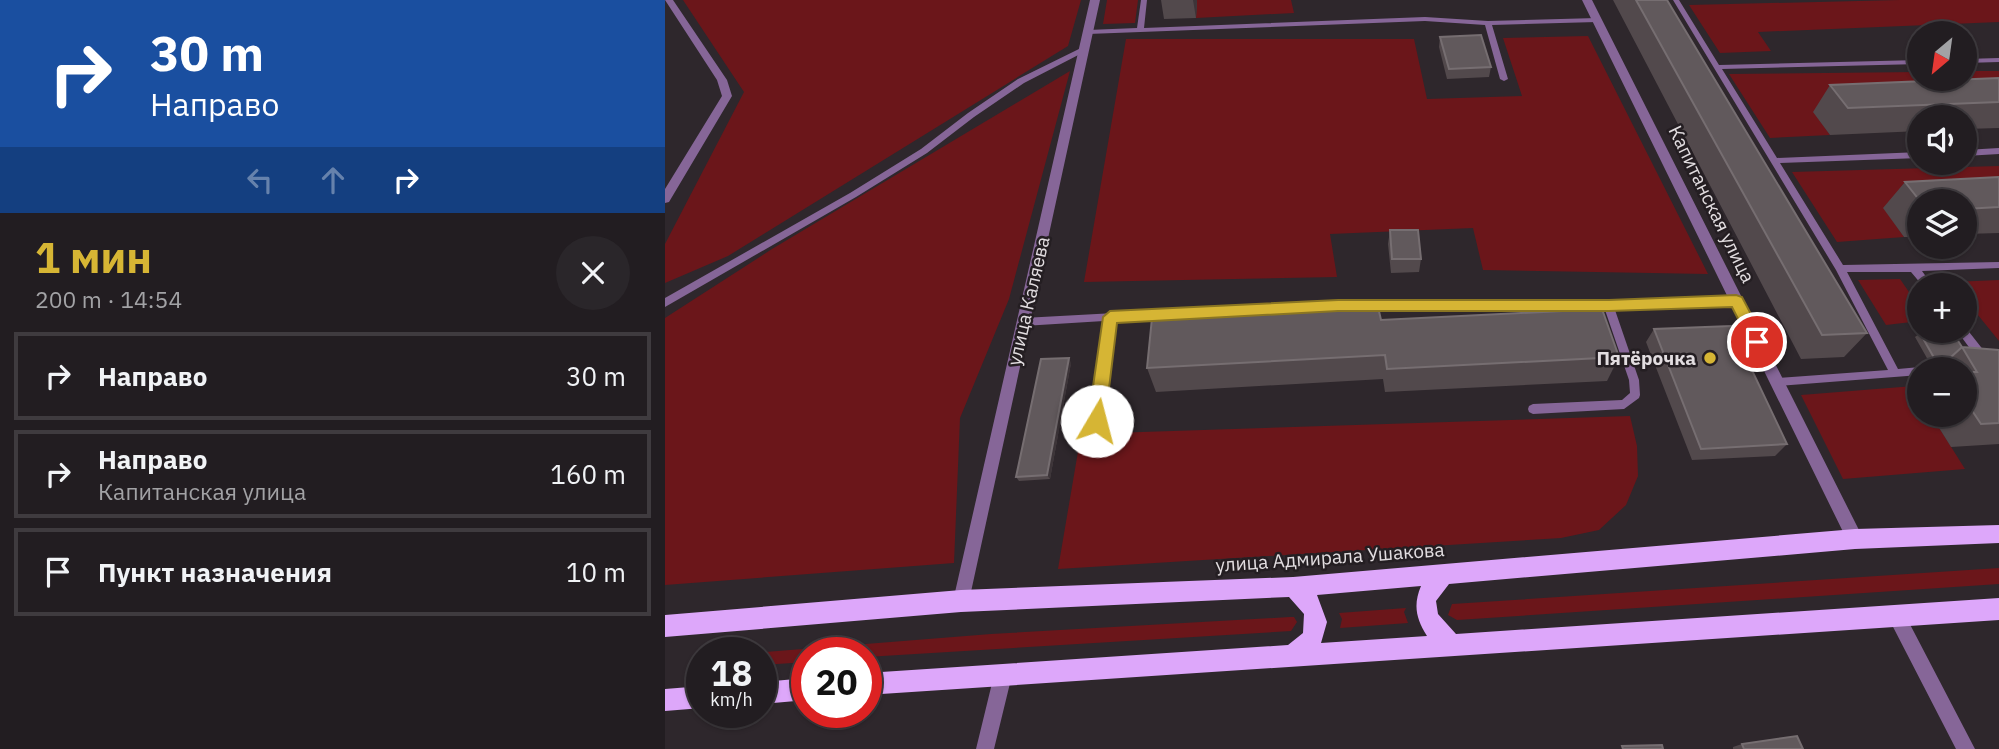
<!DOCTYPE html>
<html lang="ru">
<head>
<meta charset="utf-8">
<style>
	body { margin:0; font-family:"IBM Plex Sans",sans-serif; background:#2a262a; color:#f1f3f6; height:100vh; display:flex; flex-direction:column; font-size:26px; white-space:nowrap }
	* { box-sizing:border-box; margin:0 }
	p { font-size:23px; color:#a2a2a5 }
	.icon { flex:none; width:38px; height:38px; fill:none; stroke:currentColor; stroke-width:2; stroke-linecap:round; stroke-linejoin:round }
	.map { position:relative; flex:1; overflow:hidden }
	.details { display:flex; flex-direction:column; background:#221d21; width:665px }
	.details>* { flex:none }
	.guide { background:#1a4fa0; color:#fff; overflow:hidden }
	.needle { width:46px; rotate:209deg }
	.fabs { position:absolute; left:1242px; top:21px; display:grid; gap:14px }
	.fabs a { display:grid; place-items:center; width:70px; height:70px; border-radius:50%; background:#221d21; box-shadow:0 2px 5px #0004,0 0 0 2px #3f3b3f; font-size:35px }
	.speed { position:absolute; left:21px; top:637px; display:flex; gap:14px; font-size:35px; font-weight:700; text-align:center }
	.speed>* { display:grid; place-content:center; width:91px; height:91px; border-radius:50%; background:#221d21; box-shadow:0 2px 5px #0004,0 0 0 2px #3f3b3f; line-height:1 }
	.speed small { font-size:18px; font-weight:400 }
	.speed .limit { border:10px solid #d22; background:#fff; color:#111 }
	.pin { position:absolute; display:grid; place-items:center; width:60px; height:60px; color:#fff; margin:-30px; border:4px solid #fff; border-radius:50%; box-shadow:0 2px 7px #0007 }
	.me { position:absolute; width:77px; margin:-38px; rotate:8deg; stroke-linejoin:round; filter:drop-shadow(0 0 5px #0008) }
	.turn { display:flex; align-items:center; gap:24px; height:147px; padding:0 35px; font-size:32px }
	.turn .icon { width:91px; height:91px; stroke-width:2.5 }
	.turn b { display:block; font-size:49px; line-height:60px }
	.lanes { display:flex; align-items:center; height:66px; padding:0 35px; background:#0003; justify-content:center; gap:35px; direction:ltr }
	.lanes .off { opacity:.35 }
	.round { display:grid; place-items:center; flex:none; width:74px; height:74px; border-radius:37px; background:#2a262a }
	.summary { display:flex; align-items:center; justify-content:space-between; height:119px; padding:0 35px }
	h1 { font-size:42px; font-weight:700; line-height:52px; color:#d6b534 }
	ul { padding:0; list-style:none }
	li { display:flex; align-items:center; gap:21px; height:88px; margin:0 14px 10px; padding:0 21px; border:4px solid #3f3b3f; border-radius:0px }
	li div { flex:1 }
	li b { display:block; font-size:26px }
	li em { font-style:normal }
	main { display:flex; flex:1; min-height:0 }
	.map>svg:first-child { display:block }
	.green { fill:#6b161a }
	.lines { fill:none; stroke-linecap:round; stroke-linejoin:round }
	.service { fill:#866698; fill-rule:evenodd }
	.minor { fill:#866698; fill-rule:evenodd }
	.primary { fill:#dda7fa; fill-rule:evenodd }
	.wall { fill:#52494c }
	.shaded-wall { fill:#3d3539 }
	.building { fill:#61595c; stroke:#766e71; stroke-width:2 }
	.route { fill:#d6b534; stroke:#8b7622; stroke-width:2 }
	.poi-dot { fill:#d6b534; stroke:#241e22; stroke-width:2.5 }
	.labels { text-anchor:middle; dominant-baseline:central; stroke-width:5; stroke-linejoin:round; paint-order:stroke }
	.street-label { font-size:19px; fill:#e2dde0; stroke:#241e22 }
	.poi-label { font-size:19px; font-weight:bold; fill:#e2dde0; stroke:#241e22; text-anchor:end }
</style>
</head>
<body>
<main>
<section class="details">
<div class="guide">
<div class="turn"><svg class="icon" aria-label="right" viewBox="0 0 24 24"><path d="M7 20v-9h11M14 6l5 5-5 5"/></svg><div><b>30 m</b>Направо</div></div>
<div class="lanes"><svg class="icon off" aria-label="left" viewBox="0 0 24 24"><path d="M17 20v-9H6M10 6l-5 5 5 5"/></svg><svg class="icon off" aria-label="ahead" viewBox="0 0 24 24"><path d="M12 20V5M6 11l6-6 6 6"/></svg><svg class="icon" aria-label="right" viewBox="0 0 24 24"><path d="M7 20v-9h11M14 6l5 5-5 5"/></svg></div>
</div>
<div class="summary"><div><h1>1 мин</h1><p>200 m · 14:54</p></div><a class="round"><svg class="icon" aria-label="close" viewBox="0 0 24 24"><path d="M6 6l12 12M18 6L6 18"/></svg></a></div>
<ul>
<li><svg class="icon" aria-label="right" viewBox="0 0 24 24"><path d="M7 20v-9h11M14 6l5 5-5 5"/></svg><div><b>Направо</b></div><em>30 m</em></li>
<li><svg class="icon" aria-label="right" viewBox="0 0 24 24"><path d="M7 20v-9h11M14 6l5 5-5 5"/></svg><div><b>Направо</b><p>Капитанская улица</p></div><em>160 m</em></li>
<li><svg class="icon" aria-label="arrive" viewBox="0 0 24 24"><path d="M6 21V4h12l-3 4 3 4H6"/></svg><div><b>Пункт назначения</b></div><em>10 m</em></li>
</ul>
</section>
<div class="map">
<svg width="1334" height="749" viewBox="0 0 1334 749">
	<rect width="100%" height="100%" fill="#2e272c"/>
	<path class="green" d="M18,0H416L403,46L63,256L0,283V244L79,92Z
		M442,0H473L470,23L438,24Z
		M532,0H626L629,13L531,18Z
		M1234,0H1334V22L1093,32L1106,51L1055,53L1024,5Z
		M923,36L1043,274L818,270L808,228L665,234L672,277L419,282L461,39H749L762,99L857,96L838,38Z
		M405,71L344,299L295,418L289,563L0,585V318L107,249Z
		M1300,71H1334V104L1149,112L1165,135L1105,138L1064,74L1255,72V79H1300Z
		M1334,166V202L1255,201L1219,208L1239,237L1172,242L1127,172Z
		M1235,279L1255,308V321L1221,325L1193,280Z
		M1334,280V341L1300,299V285H1290L1287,282Z
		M1249,386L1255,396V415H1266L1300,469L1178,479L1136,395Z
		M965,416L972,446L973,476L961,505L934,530L896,538L393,569L416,434Z
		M1334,568V584L792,620L783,615L787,604Z
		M741,608L739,612L743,623L675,628L677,619L674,613Z
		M625,617H629L632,622L626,631L201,657V653H142V662L96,665V653H89L326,634Z"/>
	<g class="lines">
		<path class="service" d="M476,0H482L479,28L760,17L823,21L932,18L936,20L932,22L827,25L843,79L839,81L835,79L820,25L760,21L423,34L419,32L423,30L472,28Z
			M1008,0H1014L1054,65L1255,60V64L1057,69L1112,158L1255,152V158L1115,163L1178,265L1334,262V268L1257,271L1267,285H1257L1246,272H1182L1233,369L1255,367L1259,369H1255V375L1113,386L1109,385L1108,382L1109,379L1113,378L1223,370L1171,270Z
			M416,48L423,50L359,83L309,117L262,153L191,197L0,307V298L185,193L256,149L303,113L353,79Z
			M1334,58V62L1300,63V59Z
			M1334,148V154L1300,156V150Z
			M1071,297L1076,301L1071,305L950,310L974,380L975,395L974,398L959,409L868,414L864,412L863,409L864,406L868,404L957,400L965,393L964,380L940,310L673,309L449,321L437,421L436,424L432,426L428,424L427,421L439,321L358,326L353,322L358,318L673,301L944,302Z
			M1301,328L1323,356L1324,359L1323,362H1315L1292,331H1300Z"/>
		<path class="minor" d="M0,0H8L62,80L67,96L4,202L0,203V189L57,96L52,80Z
			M425,0H435L304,601L302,607L296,609L290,607L288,601Z
			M917,0H927L1196,534L1198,539L1196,544L1190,547L1184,544Z
			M1232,608L1238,611L1310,749H1291L1226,623L1223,617L1226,611Z
			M338,666L344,669L347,675L329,749H311L329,675L332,669Z"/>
		<path class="primary" d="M1334,525V543L1190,549L784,584L771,601L773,614L791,634L1334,598V620L201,695V673L623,645L638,633L639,614L624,597L296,612L0,637V615L296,590L628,577L1190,529ZM756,586C748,605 751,619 762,636L656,643L662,622L652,595Z
			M142,678V700L96,704V682Z
			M37,686V708L0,711V689Z"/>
	</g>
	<path class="wall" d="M496,0H532L531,18L499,19Z
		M948,0H1002L1202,333L1179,357L1136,359Z
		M775,37L826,67L824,77L782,79L774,47Z
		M1334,78V128L1300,129V117H1255V131L1165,135L1148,112L1165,85Z
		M1334,177V233L1300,234V201H1255V237H1239L1218,208L1240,182Z
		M725,230L756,259L754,272L726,273L723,244Z
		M716,320L954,357L942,381L720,392L718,379L491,392L482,368Z
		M989,329L1122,444L1110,456L1027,460L981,342Z
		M1255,333L1297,347L1334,350V444L1286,447L1266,415H1300V369H1272L1281,362H1273L1267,367L1250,337Z
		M406,363L385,479L354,481L351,477Z
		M1077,744L1138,749H1068V747Z"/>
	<path class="shaded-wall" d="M528,0H532L531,18Z
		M404,358L406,363L385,479L382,475Z"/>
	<path class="building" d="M971,0H1002L1202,333L1157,335Z
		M816,35L826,67L784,69L775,37Z
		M1334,78V102L1183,108L1165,85Z
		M1334,177V207L1300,209V201H1255L1240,182Z
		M725,230H753L756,259H727Z
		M713,307L716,320L937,309L954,357L722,369L720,355L482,368L487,318Z
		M1066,326L1122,444L1036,449L989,329Z
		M1255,333H1288L1297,347L1286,357L1279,358L1272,363Z
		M1297,347L1334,350V423L1316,424L1300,400V372H1312Z
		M404,358L382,475L351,477L376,359Z
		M1132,736L1138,749H1079L1077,744Z
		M997,745L998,749H958L957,746Z"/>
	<path class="route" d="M1071,295L1077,297L1098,337L1100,342L1098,346H1087L1067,307L944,311H673L452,323L440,421L437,426H426L423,421L438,317L445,311L673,300H944Z"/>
	<circle class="poi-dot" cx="1045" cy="358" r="7"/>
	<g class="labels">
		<g class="street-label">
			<text transform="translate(1047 204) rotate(64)">Капитанская улица</text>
			<text transform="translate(363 301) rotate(-77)">улица Каляева</text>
			<text transform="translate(665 557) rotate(-4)">улица Адмирала Ушакова</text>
		</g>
		<g class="poi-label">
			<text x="1031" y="358">Пятёрочка</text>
		</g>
	</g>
</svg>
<div class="fabs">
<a><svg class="needle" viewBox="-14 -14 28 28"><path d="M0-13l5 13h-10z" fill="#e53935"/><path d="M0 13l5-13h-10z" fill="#a2a2a5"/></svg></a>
<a><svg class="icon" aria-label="sound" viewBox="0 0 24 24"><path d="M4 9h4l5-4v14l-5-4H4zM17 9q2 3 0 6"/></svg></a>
<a><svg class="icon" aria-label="layers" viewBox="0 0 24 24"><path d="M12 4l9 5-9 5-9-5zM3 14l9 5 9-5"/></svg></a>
<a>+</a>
<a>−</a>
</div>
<div class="speed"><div>18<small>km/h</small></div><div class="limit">20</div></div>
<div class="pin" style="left:1092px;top:342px;background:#d93025"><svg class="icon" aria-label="arrive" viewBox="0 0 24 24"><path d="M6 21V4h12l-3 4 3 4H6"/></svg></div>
<svg class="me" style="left:432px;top:421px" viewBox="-20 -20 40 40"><circle r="19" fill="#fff"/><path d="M0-13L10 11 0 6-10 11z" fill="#d6b534"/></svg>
</div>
</main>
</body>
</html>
